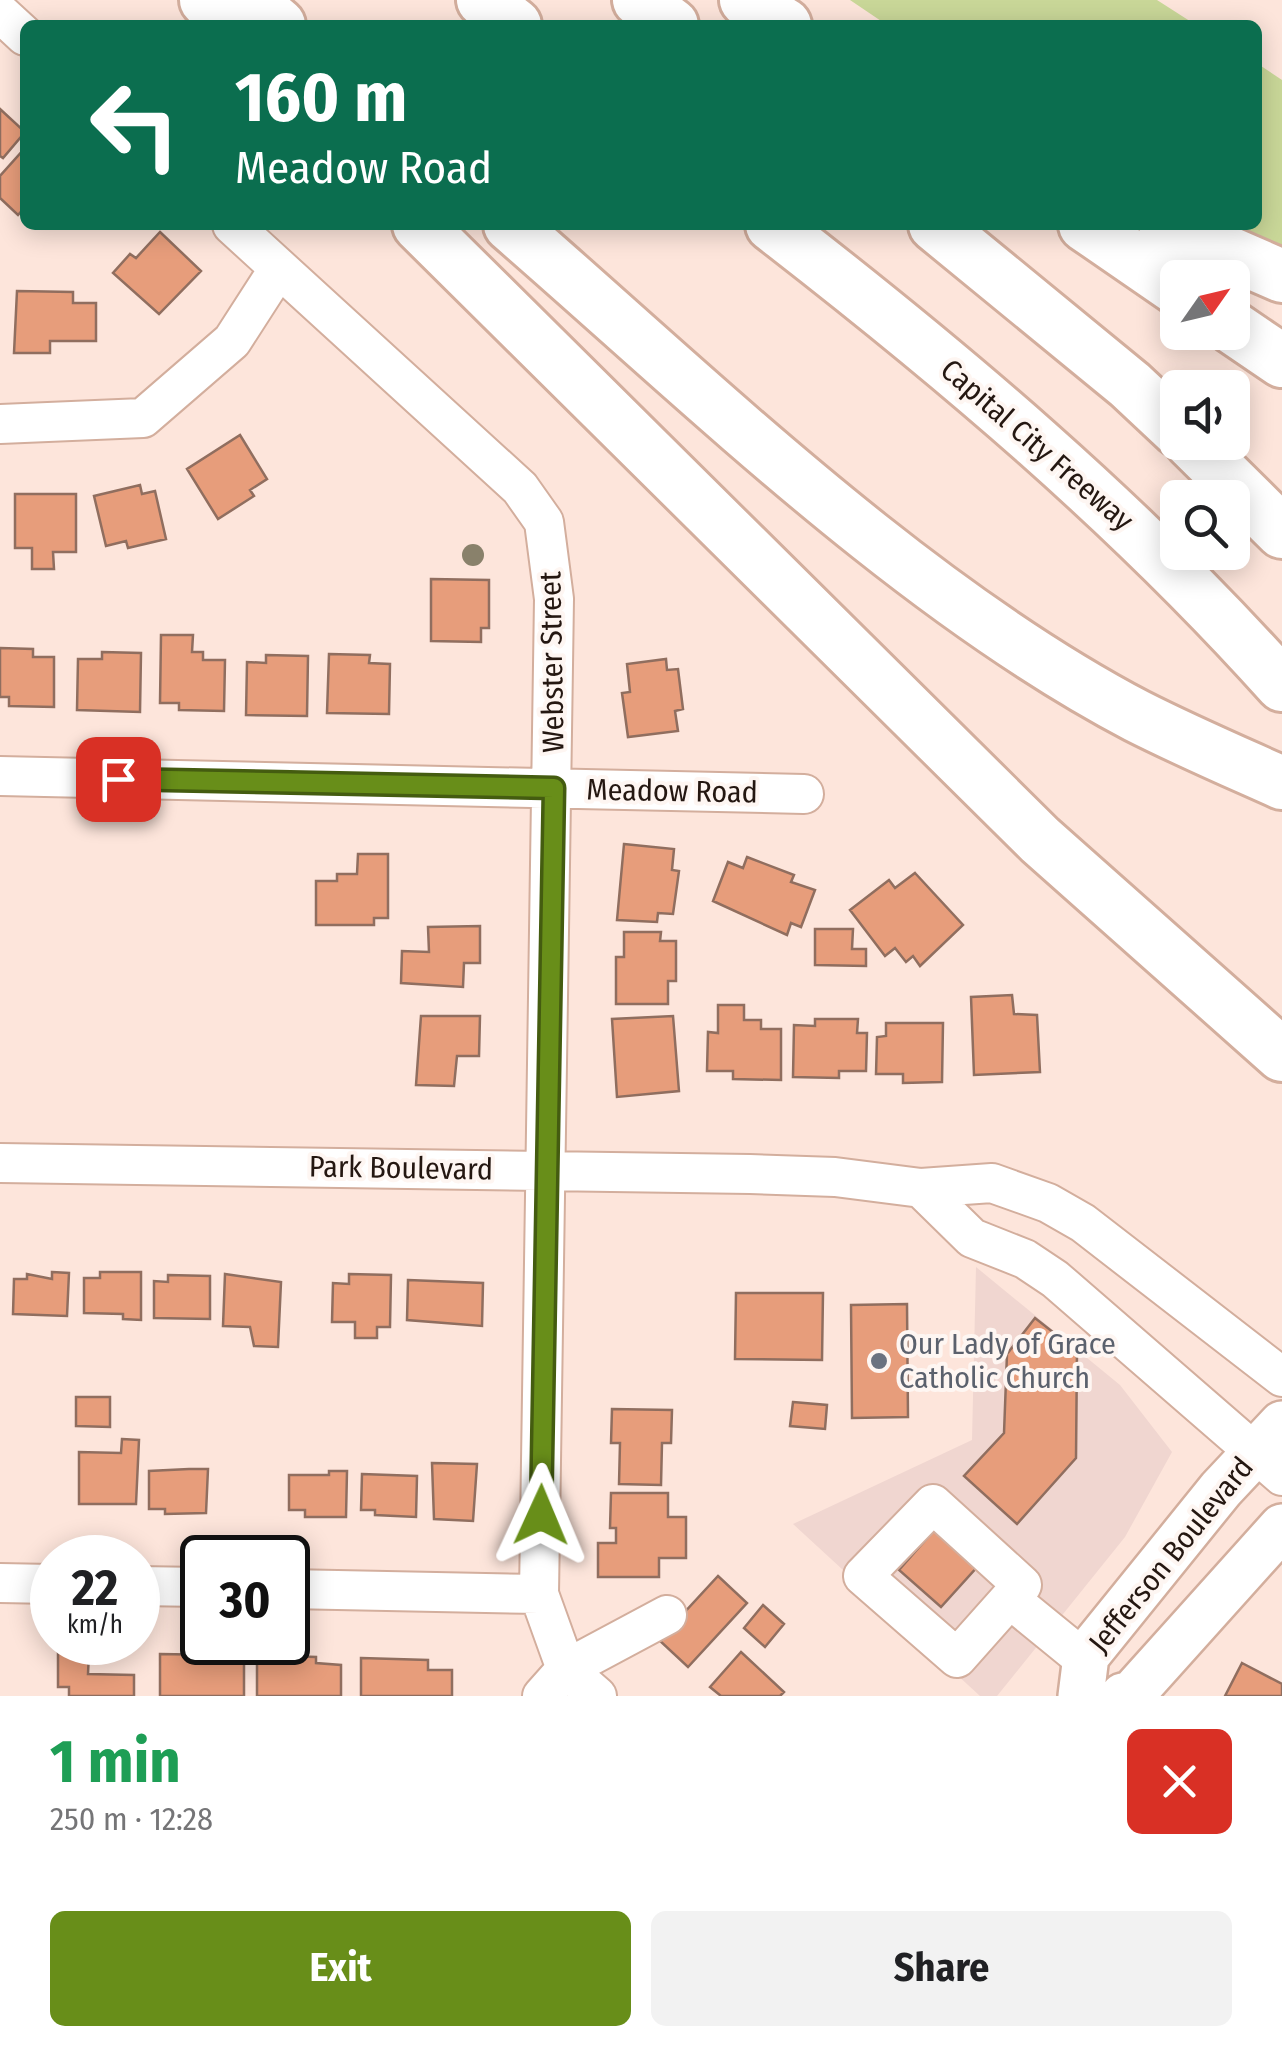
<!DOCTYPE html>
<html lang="en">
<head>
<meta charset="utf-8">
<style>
	body { margin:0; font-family:"Fira Sans Condensed",sans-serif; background:#f2f2f2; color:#202124; height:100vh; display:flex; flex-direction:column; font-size:38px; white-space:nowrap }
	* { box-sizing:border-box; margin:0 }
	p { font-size:32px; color:#757577 }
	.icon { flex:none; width:55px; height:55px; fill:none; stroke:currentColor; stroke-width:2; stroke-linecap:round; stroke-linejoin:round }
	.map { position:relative; height:1696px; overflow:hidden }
	.panel { display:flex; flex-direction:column; background:#fff; flex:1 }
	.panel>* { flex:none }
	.hud { position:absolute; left:20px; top:20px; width:1242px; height:210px; border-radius:15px; box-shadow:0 5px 25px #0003; background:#0b6e4f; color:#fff; overflow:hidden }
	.needle { width:65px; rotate:56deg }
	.fabs { position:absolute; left:1160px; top:260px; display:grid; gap:20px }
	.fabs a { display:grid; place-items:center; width:90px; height:90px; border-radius:15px; background:#fff; box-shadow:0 5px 25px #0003; font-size:50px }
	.speed { position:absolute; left:30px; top:1535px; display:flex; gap:20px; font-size:50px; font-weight:700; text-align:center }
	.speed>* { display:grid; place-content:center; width:130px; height:130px; border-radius:50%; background:#fff; box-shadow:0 5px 25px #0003; line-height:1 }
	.speed small { font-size:25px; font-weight:400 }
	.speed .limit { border:5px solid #111; border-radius:15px; background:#fff; color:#111 }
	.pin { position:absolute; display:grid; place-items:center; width:85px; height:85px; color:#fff; margin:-42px; border-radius:20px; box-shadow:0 5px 15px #0006 }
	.me { position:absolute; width:110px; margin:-55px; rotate:1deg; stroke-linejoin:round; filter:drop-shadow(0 0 8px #0008) }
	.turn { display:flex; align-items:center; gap:35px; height:210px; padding:0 50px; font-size:45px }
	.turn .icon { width:130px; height:130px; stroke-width:2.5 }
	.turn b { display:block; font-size:70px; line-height:85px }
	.round { display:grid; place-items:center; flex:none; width:105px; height:105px; border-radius:15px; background:#f2f2f2 }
	.head { display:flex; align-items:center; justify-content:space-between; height:170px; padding:0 50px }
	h1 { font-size:60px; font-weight:700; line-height:75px; color:#1e9e55 }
	.button { display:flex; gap:20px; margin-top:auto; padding:20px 50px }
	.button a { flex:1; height:115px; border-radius:15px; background:#688e19; color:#fff; font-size:40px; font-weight:700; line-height:115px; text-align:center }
	.button a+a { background:#f2f2f2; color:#202124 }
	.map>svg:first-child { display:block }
	.commercial { fill:#f0d6d0 }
	.green { fill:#c9d798 }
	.building { fill:#e79d7b; stroke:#906e5f; stroke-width:2.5 }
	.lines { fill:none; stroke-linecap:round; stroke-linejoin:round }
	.minor-casing { stroke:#d3ae9d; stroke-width:42 }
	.major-casing { stroke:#d3ae9d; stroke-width:50 }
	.highway-casing { stroke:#d3ae9d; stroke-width:58 }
	.minor { stroke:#fff; stroke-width:38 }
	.major { stroke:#fff; stroke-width:45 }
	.highway { stroke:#fff; stroke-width:52 }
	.tree { fill:#89816b }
	.route-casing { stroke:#445c10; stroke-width:25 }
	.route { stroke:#688e19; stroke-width:18 }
	.worship-dot { fill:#6b7280; stroke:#fef6f2; stroke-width:4 }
	.labels { text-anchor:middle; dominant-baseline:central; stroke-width:8; stroke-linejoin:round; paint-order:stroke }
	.street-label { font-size:30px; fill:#241711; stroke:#fef6f2 }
	.worship-label { font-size:30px; fill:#5b616d; stroke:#fef6f2; text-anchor:start }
</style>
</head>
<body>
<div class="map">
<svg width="1282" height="1696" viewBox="0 0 1282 1696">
	<rect width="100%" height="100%" fill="#fde5db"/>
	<path class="commercial" d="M976,1267L1120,1385L1172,1452L1125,1537L997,1696H980L793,1524L972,1440Z"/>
	<path class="green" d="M850,0H1157L1196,25H887Z
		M1258,64L1282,80V246L1235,225H1258Z"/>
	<path class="building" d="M0,109L25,132L3,158L0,156Z
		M25,148V207L18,215L0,198V176Z
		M160,232L201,271L159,314L113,273L130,254L136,258Z
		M17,291L73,292V303H96V341H50V353H14Z
		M240,435L267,479L250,490L254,496L218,519L187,469Z
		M140,485L142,494L155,491L166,539L128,548L126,541L106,546L94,496Z
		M15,494H76V552H53L54,569H32V548H15Z
		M431,579L489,580V628H481V642L431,641Z
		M161,635H193L192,652H203V660H225L224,711L179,710V703H160Z
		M0,648L33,649V657H54V707L9,706V697H0Z
		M102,652L141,653L140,712L77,710L78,659H102Z
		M329,654L370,655L369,663L390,664L389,714L327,713Z
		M266,655L308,656L307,716L246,715L247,662L266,663Z
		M666,659L667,670L678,669L683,709L675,711L678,731L628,737L622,693L630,692L627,664Z
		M624,844L674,849L672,870L679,871L673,914L658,913L657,922L617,920Z
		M358,854H388V918H374V925H316V881H337V874H357Z
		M747,857L794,875L791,882L815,890L801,927L791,923L787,935L713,901L728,862L743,868Z
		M915,873L963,925L920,966L913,956L906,962L895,948L885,956L850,910L889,880L895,888Z
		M480,926V963H464L463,987L401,983L402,951L429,952L428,927Z
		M815,929H853L852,949H866V966L815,965Z
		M624,932H661L660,941H676V981H668V1004H616V957H624Z
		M1012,995L1014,1014L1037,1015L1040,1072L974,1075L971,997Z
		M718,1005H744V1020H761V1029H781V1080L733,1079V1071H707L708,1032L718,1033Z
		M421,1016H480L479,1056H457L454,1086L416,1085Z
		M673,1016L679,1091L617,1097L612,1019Z
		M815,1019H858L857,1033H867L866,1071H839V1078L793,1077L794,1025L815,1026Z
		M886,1023H943L942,1082L903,1083V1074H876L877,1037L886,1036Z
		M52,1272L69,1273L67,1316L13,1314L14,1279H27V1274L52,1279Z
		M100,1272H141V1320L123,1319V1314L84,1313V1278H100Z
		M225,1274L281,1282L278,1347L254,1346L250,1327L223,1326Z
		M349,1274L391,1275L390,1327H377V1338H355V1322H332L333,1283L349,1284Z
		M168,1275L210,1276V1319L154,1318V1281L168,1282Z
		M408,1280L483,1283L482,1326L407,1320Z
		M736,1293H823L822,1360L735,1359Z
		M907,1304L908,1417L852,1418L851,1305Z
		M1035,1318L1077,1351L1076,1458L1017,1524L964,1476L1004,1433L1007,1354Z
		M76,1397H110V1427L76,1426Z
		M793,1402L827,1405L825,1429L790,1426Z
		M612,1409L672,1410L671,1443H662L661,1485L619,1484L620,1443H611Z
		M122,1439L139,1440L136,1504H79V1452L121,1453Z
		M432,1463L477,1464L473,1521L434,1519Z
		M189,1469H208L206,1513L165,1514V1509H149V1471Z
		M329,1471H347L346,1517H305V1510H289V1475H329Z
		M362,1474L417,1476L416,1517L375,1515V1510H361Z
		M611,1493H668V1517H686V1558H659V1577H598V1543H616V1528H610Z
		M936,1528L978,1566L941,1607L899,1570Z
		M718,1576L747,1603L688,1667L659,1640Z
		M763,1605L784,1624L765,1647L744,1628Z
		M58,1651L89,1652L88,1674L134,1675V1696H69V1687H58Z
		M741,1652L784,1692L780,1696H721L710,1687Z
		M160,1654L217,1655V1662H244V1696H160Z
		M257,1655L316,1657V1663L341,1665V1696H257Z
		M361,1658L428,1660V1670H452V1696H361Z
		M1242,1663L1282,1684V1696H1225Z"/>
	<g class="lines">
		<defs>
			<path id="minor" d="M0,13L25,36
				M232,225L520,488L544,522L554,599L539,1594L566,1669L597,1696
				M0,424L143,418L232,341L279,268
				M0,776L804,794
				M0,1163L750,1174L835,1177L921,1188L992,1183L1048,1203L1083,1223L1282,1377
				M921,1188L972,1238L1025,1259L1055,1279L1282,1476
				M933,1504L1022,1585L957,1658L863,1576Z
				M0,1583L52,1584
				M138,1586L202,1587
				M288,1589L539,1594
				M1010,1599L1086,1661
				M542,1696L566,1669L667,1615"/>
			<path id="major" d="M1081,1696L1086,1656L1221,1489L1282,1424
				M1123,1696L1132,1694L1282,1527"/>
			<path id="highway" d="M206,0L229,25
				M250,0L279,25
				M483,0L515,25
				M639,0L672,25
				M746,0L785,25
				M419,225L1040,840L1282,1055
				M510,225C702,392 912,598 1137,716C1184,740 1233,761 1282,783
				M772,225C954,366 1128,513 1282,685
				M935,225L1130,385L1178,430
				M1085,225L1178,289
				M1165,225L1282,276
				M1232,327L1282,361
				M1191,442L1282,532"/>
		</defs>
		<use href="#minor" class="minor-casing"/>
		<use href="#major" class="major-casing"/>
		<use href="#highway" class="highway-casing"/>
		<use href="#minor" class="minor"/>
		<use href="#major" class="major"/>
		<use href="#highway" class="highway"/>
	</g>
	<circle class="tree" cx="473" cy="555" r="11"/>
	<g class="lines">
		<defs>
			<path id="route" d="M118,779L554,788L541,1515"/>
		</defs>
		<use href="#route" class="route-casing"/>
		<use href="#route" class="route"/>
	</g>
	<circle class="worship-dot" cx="879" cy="1361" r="10"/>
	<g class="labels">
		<g class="street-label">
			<text transform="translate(1037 445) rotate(41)">Capital City Freeway</text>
			<text transform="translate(552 662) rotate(-91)">Webster Street</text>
			<text transform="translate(672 791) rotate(1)">Meadow Road</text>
			<text transform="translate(401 1168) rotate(1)">Park Boulevard</text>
			<text transform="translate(1171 1555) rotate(-51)">Jefferson Boulevard</text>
		</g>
		<g class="worship-label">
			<text x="899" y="1344">Our Lady of Grace<tspan x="899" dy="34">Catholic Church</tspan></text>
		</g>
	</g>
</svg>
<div class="fabs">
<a><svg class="needle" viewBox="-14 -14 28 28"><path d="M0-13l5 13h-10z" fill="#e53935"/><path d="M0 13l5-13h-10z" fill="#757577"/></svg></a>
<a><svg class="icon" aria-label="sound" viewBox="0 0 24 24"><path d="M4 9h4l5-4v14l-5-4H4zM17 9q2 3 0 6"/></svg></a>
<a><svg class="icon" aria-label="search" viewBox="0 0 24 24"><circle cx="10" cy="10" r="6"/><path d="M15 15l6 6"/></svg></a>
</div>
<div class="speed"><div>22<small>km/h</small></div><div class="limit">30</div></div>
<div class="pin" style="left:118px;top:779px;background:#d93025"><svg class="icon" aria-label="arrive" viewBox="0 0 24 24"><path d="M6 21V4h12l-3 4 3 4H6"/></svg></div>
<svg class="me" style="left:541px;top:1515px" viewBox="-20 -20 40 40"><path d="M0-17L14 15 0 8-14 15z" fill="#688e19" stroke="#fff" stroke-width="4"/></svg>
<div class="hud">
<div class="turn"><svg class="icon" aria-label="left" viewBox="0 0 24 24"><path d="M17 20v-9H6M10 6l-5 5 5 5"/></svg><div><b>160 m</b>Meadow Road</div></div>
</div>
</div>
<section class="panel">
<div class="head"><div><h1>1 min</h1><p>250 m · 12:28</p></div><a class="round" style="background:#d93025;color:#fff"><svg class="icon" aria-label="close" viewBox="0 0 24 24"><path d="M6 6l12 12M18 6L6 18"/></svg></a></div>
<div class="button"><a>Exit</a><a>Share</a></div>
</section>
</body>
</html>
